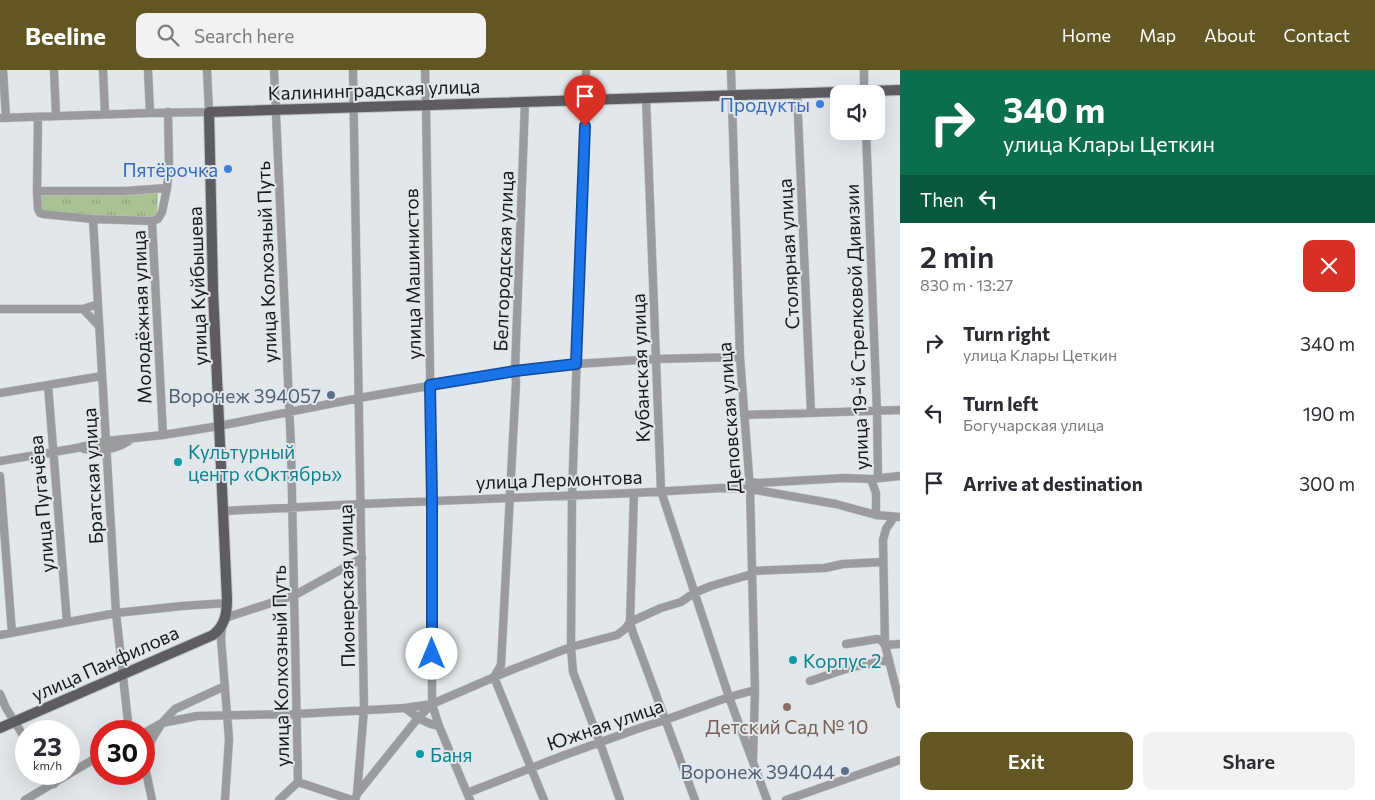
<!DOCTYPE html>
<html lang="en">
<head>
<meta charset="utf-8">
<style>
	body { margin:0; font-family:Commissioner,sans-serif; background:#f2f2f3; color:#2b2b33; height:100vh; display:flex; flex-direction:column; font-size:19px; white-space:nowrap }
	* { box-sizing:border-box; margin:0 }
	p { font-size:16px; color:#7c7c81 }
	.icon { flex:none; width:28px; height:28px; fill:none; stroke:currentColor; stroke-width:2; stroke-linecap:round; stroke-linejoin:round }
	.map { position:relative; flex:1; overflow:hidden }
	.panel { display:flex; flex-direction:column; background:#fff; width:475px }
	.panel>* { flex:none }
	.top-card { background:#0b6e4f; color:#fff; overflow:hidden }
	.controls { position:absolute; left:830px; top:15px; display:grid; gap:10px }
	.controls a { display:grid; place-items:center; width:55px; height:55px; border-radius:10px; background:#fff; box-shadow:0 5px 20px #0002; font-size:25px }
	.speed { position:absolute; left:15px; top:650px; display:flex; gap:10px; font-size:25px; font-weight:700; text-align:center }
	.speed>* { display:grid; place-content:center; width:65px; height:65px; border-radius:50%; background:#fff; box-shadow:0 5px 20px #0002; line-height:1 }
	.speed small { font-size:12px; font-weight:400 }
	.speed .limit { border:8px solid #d22; background:#fff; color:#111 }
	.pin { position:absolute; display:grid; place-items:center; width:42px; height:42px; color:#fff; margin:-51px -21px; border-radius:50% 50% 50% 0; rotate:-45deg; box-shadow:0 0 5px #0007 }
	.pin .icon { rotate:45deg }
	.me { position:absolute; width:55px; margin:-28px; rotate:0deg; stroke-linejoin:round; filter:drop-shadow(0 0 4px #0008) }
	.turn { display:flex; align-items:center; gap:18px; height:105px; padding:0 20px; font-size:22px }
	.turn .icon { width:65px; height:65px; stroke-width:2.5 }
	.turn b { display:block; font-size:35px; line-height:42px }
	.then { display:flex; align-items:center; height:48px; padding:0 20px; background:#0003; gap:10px; font-size:19px }
	.round { display:grid; place-items:center; flex:none; width:52px; height:52px; border-radius:10px; background:#f2f2f3 }
	.overview { display:flex; align-items:center; justify-content:space-between; height:85px; padding:0 20px }
	h1 { font-size:30px; font-weight:600; line-height:38px }
	.primary-button { display:flex; gap:10px; margin-top:auto; padding:10px 20px }
	.primary-button a { flex:1; height:58px; border-radius:10px; background:#625623; color:#fff; font-size:20px; font-weight:600; line-height:58px; text-align:center }
	.primary-button a+a { background:#f2f2f3; color:#2b2b33 }
	ul { padding:0; list-style:none }
	li { display:flex; align-items:center; gap:15px; height:70px; padding:0 20px }
	li div { flex:1 }
	li b { display:block; font-size:19px }
	li em { font-style:normal }
	header { display:flex; align-items:center; gap:30px; box-sizing:border-box; height:70px; padding:0 25px; background:#625623; color:#fff }
	header strong { font-size:24px }
	nav { display:flex; gap:28px; margin-inline-start:auto; font-size:18px }
	.search { width:350px; height:45px; background:#f2f2f3; display:flex; align-items:center; gap:12px; box-sizing:border-box; padding:0 18px; border-radius:10px; color:#7c7c81; font-size:19px }
	main { display:flex; flex:1; min-height:0 }
	.map>svg:first-child { display:block }
	.park { fill:url(#park-tufts) }
	.lines { fill:none; stroke-linecap:round; stroke-linejoin:round }
	.minor-casing { stroke:#bdc2c6; stroke-width:9 }
	.major-casing { stroke:#bdc2c6; stroke-width:12 }
	.minor { stroke:#9b9a9d; stroke-width:8 }
	.major { stroke:#5e5c61; stroke-width:10 }
	.route-casing { stroke:#114b97; stroke-width:12 }
	.route { stroke:#1a73e8; stroke-width:9 }
	.shop-dot { fill:#3f7fe0; stroke:#e1e7eb; stroke-width:2 }
	.service-dot { fill:#5c6f8a; stroke:#e1e7eb; stroke-width:2 }
	.culture-dot { fill:#0f9aa8; stroke:#e1e7eb; stroke-width:2 }
	.education-dot { fill:#8d6e63; stroke:#e1e7eb; stroke-width:2 }
	.labels { text-anchor:middle; dominant-baseline:central; stroke-width:4; stroke-linejoin:round; paint-order:stroke }
	.street-label { font-size:19px; fill:#17191b; stroke:#e1e7eb }
	.shop-label { font-size:19px; fill:#366cbe; stroke:#e1e7eb; text-anchor:end }
	.service-label { font-size:19px; fill:#4e5e75; stroke:#e1e7eb; text-anchor:end }
	.culture-label { font-size:19px; fill:#0d838f; stroke:#e1e7eb; text-anchor:start }
	.education-label { font-size:19px; fill:#785e54; stroke:#e1e7eb }
</style>
</head>
<body>
<header>
<strong>Beeline</strong>
<div class="search"><svg class="icon" aria-label="search" viewBox="0 0 24 24"><circle cx="10" cy="10" r="6"/><path d="M15 15l6 6"/></svg>Search here</div>
<nav><a>Home</a><a>Map</a><a>About</a><a>Contact</a></nav>
</header>
<main>
<div class="map">
<svg width="900" height="730" viewBox="0 0 900 730">
	<defs>
		<pattern id="park-tufts" width="24" height="20" patternUnits="userSpaceOnUse" patternTransform="scale(1.25)"><rect width="24" height="20" fill="#a8c294"/><path d="M3 7l-1-3M5 7V3M7 7l1-3M15 17l-1-3M17 17v-4M19 17l1-3" fill="none" stroke="#90a67f"/></pattern>
	</defs>
	<rect width="100%" height="100%" fill="#e1e7eb"/>
	<path class="park" d="M158,122L157,143L155,147L101,148L41,141L40,124L43,123L124,125L136,123Z"/>
	<g class="lines">
		<defs>
			<path id="minor" d="M3,0L6,48
				M54,0L56,46
				M103,0L105,44
				M148,0L150,43
				M274,0L291,377L298,712
				M353,0L364,639L357,724L355,730
				M425,0L426,35L432,431V634L439,656L470,730
				M586,0V29L572,425L571,577L573,602L600,673L620,730
				M731,0L740,287L750,419L755,620L753,689
				M797,23L811,343
				M864,24V0
				M646,28L661,421L729,627L767,730
				M525,32L515,301L516,312L501,595L494,607L544,730
				M0,48L150,43L209,42L207,0
				M866,61L877,342L878,408
				M167,118L125,121H37L38,139L40,143L43,144L93,149L152,151L158,149L162,142L167,118L169,96L168,42
				M37,121L38,47
				M93,149L116,543L129,661
				M152,151L163,365
				M0,239H83L98,234
				M83,239L99,256
				M48,315L67,552
				M0,323L102,306
				M744,345L900,340
				M84,379C101,381 116,380 130,370
				M0,391L77,378L107,371L163,365L219,356L359,328L515,301L576,294L655,289L740,287
				M0,406L12,563
				M749,412L758,413L844,408L871,409
				M634,423L630,552L633,563L641,584L695,730
				M224,441L361,434L634,423L722,418L750,419L836,434L876,445L900,447
				M876,445V423L871,409L900,406
				M894,447L886,459L883,470L885,575L900,634
				M752,501L825,498L843,494L883,492
				M225,548L295,525L362,488
				M222,556L221,569L229,669L225,730
				M0,565L116,543L182,536L227,533
				M846,574L877,569L881,570L885,575L900,574
				M810,611L852,597L889,590
				M0,624L6,638L26,670
				M405,638C416,646 425,654 439,656
				M144,663L162,653L197,646L297,644L405,638L432,634L511,600L571,577L617,565L625,559L630,552L661,538L681,532L694,523L711,516L752,504
				M144,692L152,730
				M144,693L152,669L162,653L175,639L225,616
				M47,704L54,714
				M467,723L562,686L637,659L665,650L729,627L755,620
				M357,724L418,648L432,634
				M25,730L101,685
				M279,730L298,712L352,730
				M786,730L900,690"/>
			<path id="major" d="M0,658L213,565C225,556 227,543 227,529L213,220L209,42L900,20"/>
		</defs>
		<use href="#minor" class="minor-casing"/>
		<use href="#major" class="major-casing"/>
		<use href="#minor" class="minor"/>
		<use href="#major" class="major"/>
	</g>
	<g class="lines">
		<defs>
			<path id="route" d="M432,584V431L430,315L515,301L576,294L585,56"/>
		</defs>
		<use href="#route" class="route-casing"/>
		<use href="#route" class="route"/>
	</g>
	<g class="shop-dot">
		<circle cx="820" cy="34" r="5"/>
		<circle cx="228" cy="99" r="5"/>
	</g>
	<g class="service-dot">
		<circle cx="331" cy="325" r="5"/>
		<circle cx="845" cy="701" r="5"/>
	</g>
	<g class="culture-dot">
		<circle cx="178" cy="392" r="5"/>
		<circle cx="793" cy="590" r="5"/>
		<circle cx="420" cy="684" r="5"/>
	</g>
	<circle class="education-dot" cx="787" cy="637" r="5"/>
	<g class="labels">
		<g class="street-label">
			<text transform="translate(374 19) rotate(-2)">Калининградская улица</text>
			<text transform="translate(788 184) rotate(-93)">Столярная улица</text>
			<text transform="translate(503 191) rotate(-88)">Белгородская улица</text>
			<text transform="translate(266 192) rotate(-92)">улица Колхозный Путь</text>
			<text transform="translate(412 204) rotate(-91)">улица Машинистов</text>
			<text transform="translate(197 216) rotate(-92)">улица Куйбышева</text>
			<text transform="translate(141 247) rotate(-92)">Молодёжная улица</text>
			<text transform="translate(856 257) rotate(-92)">улица 19-й Стрелковой Дивизии</text>
			<text transform="translate(640 298) rotate(-92)">Кубанская улица</text>
			<text transform="translate(729 348) rotate(-94)">Деповская улица</text>
			<text transform="translate(92 406) rotate(-93)">Братская улица</text>
			<text transform="translate(559 409) rotate(-2)">улица Лермонтова</text>
			<text transform="translate(41 434) rotate(-95)">улица Пугачёва</text>
			<text transform="translate(346 516) rotate(-91)">Пионерская улица</text>
			<text transform="translate(105 593) rotate(-24)">улица Панфилова</text>
			<text transform="translate(280 596) rotate(-91)">улица Колхозный Путь</text>
			<text transform="translate(605 654) rotate(-19)">Южная улица</text>
		</g>
		<g class="shop-label">
			<text x="810" y="34">Продукты</text>
			<text x="218" y="99">Пятёрочка</text>
		</g>
		<g class="service-label">
			<text x="321" y="325">Воронеж 394057</text>
			<text x="835" y="701">Воронеж 394044</text>
		</g>
		<g class="culture-label">
			<text x="188" y="381">Культурный<tspan x="188" dy="22">центр «Октябрь»</tspan></text>
			<text x="803" y="590">Корпус 2</text>
			<text x="430" y="684">Баня</text>
		</g>
		<g class="education-label">
			<text x="787" y="656">Детский Сад № 10</text>
		</g>
	</g>
</svg>
<div class="controls">
<a><svg class="icon" aria-label="sound" viewBox="0 0 24 24"><path d="M4 9h4l5-4v14l-5-4H4zM17 9q2 3 0 6"/></svg></a>
</div>
<div class="speed"><div>23<small>km/h</small></div><div class="limit">30</div></div>
<div class="pin" style="left:585px;top:56px;background:#d93025"><svg class="icon" aria-label="arrive" viewBox="0 0 24 24"><path d="M6 21V4h12l-3 4 3 4H6"/></svg></div>
<svg class="me" style="left:432px;top:584px" viewBox="-20 -20 40 40"><circle r="19" fill="#fff"/><path d="M0-13L10 11 0 6-10 11z" fill="#1a73e8"/></svg>
</div>
<section class="panel">
<div class="top-card">
<div class="turn"><svg class="icon" aria-label="right" viewBox="0 0 24 24"><path d="M7 20v-9h11M14 6l5 5-5 5"/></svg><div><b>340 m</b>улица Клары Цеткин</div></div>
<div class="then">Then<svg class="icon" aria-label="left" viewBox="0 0 24 24"><path d="M17 20v-9H6M10 6l-5 5 5 5"/></svg></div>
</div>
<div class="overview"><div><h1>2 min</h1><p>830 m · 13:27</p></div><a class="round" style="background:#d93025;color:#fff"><svg class="icon" aria-label="close" viewBox="0 0 24 24"><path d="M6 6l12 12M18 6L6 18"/></svg></a></div>
<ul>
<li><svg class="icon" aria-label="right" viewBox="0 0 24 24"><path d="M7 20v-9h11M14 6l5 5-5 5"/></svg><div><b>Turn right</b><p>улица Клары Цеткин</p></div><em>340 m</em></li>
<li><svg class="icon" aria-label="left" viewBox="0 0 24 24"><path d="M17 20v-9H6M10 6l-5 5 5 5"/></svg><div><b>Turn left</b><p>Богучарская улица</p></div><em>190 m</em></li>
<li><svg class="icon" aria-label="arrive" viewBox="0 0 24 24"><path d="M6 21V4h12l-3 4 3 4H6"/></svg><div><b>Arrive at destination</b></div><em>300 m</em></li>
</ul>
<div class="primary-button"><a>Exit</a><a>Share</a></div>
</section>
</main>
</body>
</html>
